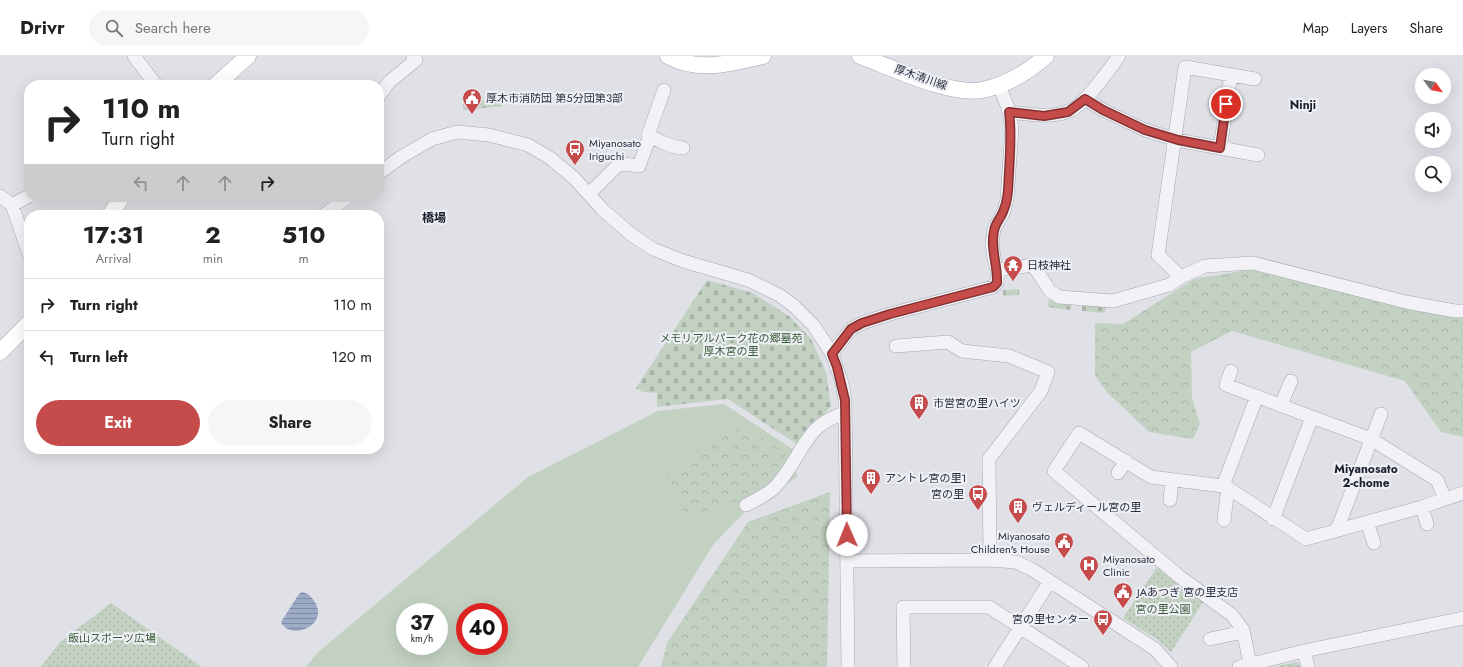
<!DOCTYPE html>
<html lang="en">
<head>
<meta charset="utf-8">
<style>
	body { margin:0; font-family:Jost,"Noto Sans JP",sans-serif; background:#f6f6f6; color:#222; height:100vh; display:flex; flex-direction:column; font-size:15px; white-space:nowrap }
	* { box-sizing:border-box; margin:0 }
	p { font-size:13px; color:#767676 }
	.icon { flex:none; width:22px; height:22px; fill:none; stroke:currentColor; stroke-width:2; stroke-linecap:round; stroke-linejoin:round }
	.map { position:relative; flex:1; overflow:hidden }
	.drawer { position:absolute; left:24px; top:154px; width:360px; height:244px; display:flex; flex-direction:column; background:#fff; border-radius:16px; box-shadow:0 4px 16px #0002 }
	.drawer>* { flex:none }
	.banner { position:absolute; left:24px; top:24px; width:360px; height:122px; border-radius:16px; box-shadow:0 4px 16px #0002; background:#fff; color:#222; overflow:hidden }
	.needle { width:26px; rotate:123deg }
	.controls { position:absolute; left:1415px; top:12px; display:grid; gap:8px }
	.controls a { display:grid; place-items:center; width:36px; height:36px; border-radius:50%; background:#fff; box-shadow:0 4px 16px #0002; font-size:20px }
	.speed { position:absolute; left:396px; top:547px; display:flex; gap:8px; font-size:20px; font-weight:700; text-align:center }
	.speed>* { display:grid; place-content:center; width:52px; height:52px; border-radius:50%; background:#fff; box-shadow:0 4px 16px #0002; line-height:1 }
	.speed small { font-size:10px; font-weight:400 }
	.speed .limit { border:6px solid #d22; background:#fff; color:#111 }
	.pin { position:absolute; display:grid; place-items:center; width:34px; height:34px; color:#fff; margin:-17px; border:2px solid #fff; border-radius:50%; box-shadow:0 1px 4px #0007 }
	.me { position:absolute; width:44px; margin:-22px; rotate:359deg; stroke-linejoin:round; filter:drop-shadow(0 0 3px #0008) }
	.turn { display:flex; align-items:center; gap:14px; height:84px; padding:0 12px; font-size:18px }
	.turn .icon { width:52px; height:52px; stroke-width:2.5 }
	.turn b { display:block; font-size:28px; line-height:34px }
	.lanes { display:flex; align-items:center; height:38px; padding:0 12px; background:#0003; justify-content:center; gap:20px; direction:ltr }
	.lanes .off { opacity:.35 }
	.eta { display:flex; justify-content:space-evenly; align-items:center; height:68px; text-align:center }
	.eta b { font-size:24px; font-weight:700; line-height:28px }
	.button { display:flex; gap:8px; margin-top:auto; padding:8px 12px }
	.button a { flex:1; height:46px; border-radius:24px; background:#c64b4b; color:#fff; font-size:16px; font-weight:700; line-height:46px; text-align:center }
	.button a+a { background:#f6f6f6; color:#222 }
	ul { padding:0; list-style:none }
	li { display:flex; align-items:center; gap:12px; height:52px; padding:0 12px; border-top:1px solid #e0e0e0 }
	li div { flex:1 }
	li b { display:block; font-size:15px }
	li em { font-style:normal }
	header { display:flex; align-items:center; gap:24px; box-sizing:border-box; height:56px; padding:0 20px; background:#fff; border-bottom:1px solid #e0e0e0 }
	header strong { font-size:19px }
	nav { display:flex; gap:22px; margin-inline-start:auto; font-size:14px }
	.search { width:280px; height:36px; background:#f6f6f6; display:flex; align-items:center; gap:10px; box-sizing:border-box; padding:0 14px; border-radius:22px; color:#767676; font-size:15px }
	.map>svg:first-child { display:block }
	.green { fill:#c2d1c1; fill-rule:evenodd }
	.forest { fill:url(#forest-crowns) }
	.cemetery { fill:url(#cemetery-stones) }
	.park { fill:url(#park-dots) }
	.water { fill:url(#water-rules) }
	.lines { fill:none; stroke-linecap:round; stroke-linejoin:round }
	.minor-casing { stroke:#a5a7b1; stroke-width:14 }
	.major-casing { stroke:#9fa4b2; stroke-width:17 }
	.minor { stroke:#f2f2f6; stroke-width:13 }
	.major { stroke:#fff; stroke-width:16 }
	.route-casing { stroke:#813131; stroke-width:10 }
	.route { stroke:#c64b4b; stroke-width:7 }
	.labels { text-anchor:middle; dominant-baseline:central; stroke-width:4; stroke-linejoin:round; paint-order:stroke }
	.street-label { font-size:11px; fill:#292d3e; stroke:#eef0f5 }
	.poi-label { font-size:11px; fill:#292d3e; stroke:#eef0f5; text-anchor:start }
	.park-label { font-size:11px; fill:#385937; stroke:#eef0f5 }
	.neighbourhood-label { font-size:12px; font-weight:bold; fill:#1b1f2e; stroke:#eef0f5 }
</style>
</head>
<body>
<header>
<strong>Drivr</strong>
<div class="search"><svg class="icon" aria-label="search" viewBox="0 0 24 24"><circle cx="10" cy="10" r="6"/><path d="M15 15l6 6"/></svg>Search here</div>
<nav><a>Map</a><a>Layers</a><a>Share</a></nav>
</header>
<div class="map">
<svg width="1463" height="611" viewBox="0 0 1463 611">
	<defs>
		<pattern id="forest-crowns" width="20" height="18" patternUnits="userSpaceOnUse"><rect width="20" height="18" fill="#c2d1c1"/><path d="M2 6a3 3 0 1 1 6 0M12 15a3 3 0 1 1 6 0" fill="none" stroke="#a7b4a7"/></pattern>
		<pattern id="cemetery-stones" width="16" height="16" patternUnits="userSpaceOnUse"><rect width="16" height="16" fill="#c2d1c1"/><path d="M2 7V4a2 2 0 0 1 4 0v3zM10 15v-3a2 2 0 0 1 4 0v3z" fill="#a7b4a7"/></pattern>
		<pattern id="park-dots" width="8" height="8" patternUnits="userSpaceOnUse"><rect width="8" height="8" fill="#c2d1c1"/><path d="M2 2h.1M6 6h.1" fill="none" stroke="#a7b4a7" stroke-width="1.8" stroke-linecap="round"/></pattern>
		<pattern id="water-rules" width="6" height="5" patternUnits="userSpaceOnUse"><rect width="6" height="5" fill="#9caac6"/><path d="M0 2.5h6" fill="none" stroke="#7f8ba2"/></pattern>
	</defs>
	<rect width="100%" height="100%" fill="#dfe1e7"/>
	<path class="green" d="M724,348L800,398L713,489L638,611H306L317,597L528,421L658,355ZM405,556H439V590H405ZM465,556H499V590H465Z"/>
	<path class="forest" d="M1254,213L1463,261V381L1441,376L1405,325L1232,275L1191,296L1192,342L1200,368L1193,383L1149,376L1108,337L1095,320V267L1123,268L1194,223Z
		M743,369L783,395L798,420L779,433L686,460L665,420Z
		M830,436L827,611H661L667,587L748,466Z"/>
	<path class="cemetery" d="M501,43L504,44L503,50L463,54V46Z
		M707,224L753,237L790,261L811,283L826,316L831,350L798,389L728,343L657,351V337L643,336L636,332Z
		M1019,233V239L1003,240V234Z
		M1049,243L1072,246L1071,254L1048,251Z
		M1082,248L1106,250L1105,257L1082,255Z"/>
	<path class="park" d="M1157,511L1176,527L1204,545L1171,596L1158,584L1123,562Z
		M111,547L202,611H41L60,586Z
		M1297,606L1302,611H1273Z"/>
	<path class="water" d="M302,536C308,537 311,540 314,545C331,569 290,586 281,566L299,538Z"/>
	<g class="lines">
		<defs>
			<path id="minor" d="M134,0L156,29
				M664,34L648,79C659,85 670,91 683,92
				M379,40L389,26L416,4L413,0
				M1085,43L1103,54L1145,74L1177,84L1258,99
				M1009,56C1028,58 1048,62 1067,56C1083,51 1109,14 1119,0
				M1220,92L1231,19
				M379,117L401,101L432,83L457,76L489,79L528,89L550,102L574,122L604,155L632,179L653,193L683,205L748,224L779,239L794,250L814,270L832,298L842,327L845,344L848,611
				M589,138L617,110L624,108L639,110L650,80
				M0,140L12,149L29,198
				M12,149L29,140
				M324,159L348,141
				M998,214L1033,209L1050,235L1059,241L1113,245L1169,229L1181,221L1205,210L1253,207L1406,246L1455,255H1463
				M1181,221L1158,199L1185,11L1255,23
				M896,290L948,286L962,295L1009,300L1048,316L1041,335L989,403L990,504
				M832,298L851,273L862,267L890,258L993,231L997,227L998,214L995,208L992,188L994,173L1004,155L1007,143L1012,72L1008,52L999,29
				M1231,315L1226,329L1371,383L1437,424L1445,443
				M1281,349L1291,325
				M1118,417L1126,405
				M1223,430L1257,340
				M1170,444L1172,424
				M746,449C756,444 767,439 775,431C791,415 799,392 814,375C822,366 834,361 845,356
				M1422,451L1427,468
				M1273,463L1312,361
				M1224,464L1228,432
				M1367,466L1374,487
				M1337,474L1381,358
				M847,505L990,504L1016,506L1031,513L1155,593L1171,611
				M1210,583L1243,576
				M1304,595L1308,611
				M1250,608L1243,574L1232,559L1180,521L1054,415L1079,377L1151,421L1223,430L1228,432L1306,483L1422,451L1463,437
				M904,611L903,551H989L1082,611
				M995,611L1050,525
				M1239,611L1304,595L1463,562"/>
			<path id="major" d="M668,0C699,17 731,7 763,0
				M860,0C891,11 950,40 982,34C1007,29 1028,16 1046,0
				M216,29L248,0
				M110,159L122,141
				M0,296L29,267"/>
		</defs>
		<use href="#minor" class="minor-casing"/>
		<use href="#major" class="major-casing"/>
		<use href="#minor" class="minor"/>
		<use href="#major" class="major"/>
	</g>
	<g class="lines">
		<defs>
			<path id="route" d="M847,479L845,344L837,311L832,298L851,273L862,267L890,258L993,231L997,227C998,209 990,193 994,175C995,167 1002,161 1004,153C1009,142 1008,129 1009,117C1010,96 1012,76 1009,56L1044,60L1068,56L1085,43L1103,54L1145,74L1178,84L1220,92L1226,48"/>
		</defs>
		<use href="#route" class="route-casing"/>
		<use href="#route" class="route"/>
	</g>
	<defs>
		<symbol id="civic-pin" viewBox="-11 -11 22 30"><path d="M0 17L-7.5 6A9.5 9.5 0 1 1 7.5 6Z" fill="#c64b4b" stroke="#eef0f5"/><path d="M-.6-6.5H3V-4.5H.6V-3L4-1V1h2V6H-6V1h2V-1L-.6-3ZM-1.2 2.5V6h2.4V2.5Z" fill="#fff"/></symbol>
		<symbol id="bus-pin" viewBox="-11 -11 22 30"><path d="M0 17L-7.5 6A9.5 9.5 0 1 1 7.5 6Z" fill="#c64b4b" stroke="#eef0f5"/><path d="M-5-6H5V4H4V6H2V4H-2V6H-4V4H-5ZM-3.5-4V0h7V-4ZM-3.5 1.2v1.5H-2V1.2ZM2 1.2v1.5H3.5V1.2Z" fill="#fff"/></symbol>
		<symbol id="temple-pin" viewBox="-11 -11 22 30"><path d="M0 17L-7.5 6A9.5 9.5 0 1 1 7.5 6Z" fill="#c64b4b" stroke="#eef0f5"/><path d="M0-6L5-2H3V0L6.5 2.5H4V6H1.5V3h-3V6H-4V2.5H-6.5L-3 0V-2H-5Z" fill="#fff"/></symbol>
		<symbol id="building-pin" viewBox="-11 -11 22 30"><path d="M0 17L-7.5 6A9.5 9.5 0 1 1 7.5 6Z" fill="#c64b4b" stroke="#eef0f5"/><path d="M-4-6H4V6H1V3H-1V6H-4ZM-2.5-4.3h1.7v1.8h-1.7ZM.8-4.3h1.7v1.8H.8ZM-2.5-1h1.7V.8h-1.7ZM.8-1h1.7V.8H.8Z" fill="#fff"/></symbol>
		<symbol id="hospital-pin" viewBox="-11 -11 22 30"><path d="M0 17L-7.5 6A9.5 9.5 0 1 1 7.5 6Z" fill="#c64b4b" stroke="#eef0f5"/><path d="M-5-5h3v3.5h4V-5h3V5h-3V1.5h-4V5h-3Z" fill="#fff"/></symbol>
	</defs>
	<g fill-rule="evenodd">
		<use href="#civic-pin" x="461" y="31" width="22" height="30"/>
		<use href="#bus-pin" x="564" y="82" width="22" height="30"/>
		<use href="#temple-pin" x="1002" y="198" width="22" height="30"/>
		<use href="#building-pin" x="908" y="336" width="22" height="30"/>
		<use href="#building-pin" x="860" y="411" width="22" height="30"/>
		<use href="#bus-pin" x="967" y="427" width="22" height="30"/>
		<use href="#building-pin" x="1007" y="440" width="22" height="30"/>
		<use href="#civic-pin" x="1053" y="475" width="22" height="30"/>
		<use href="#hospital-pin" x="1078" y="498" width="22" height="30"/>
		<use href="#civic-pin" x="1112" y="525" width="22" height="30"/>
		<use href="#bus-pin" x="1092" y="552" width="22" height="30"/>
	</g>
	<g class="labels">
		<g class="street-label">
			<text transform="translate(921 21) rotate(19)">厚木清川線</text>
		</g>
		<g class="poi-label">
			<text x="486" y="42">厚木市消防団 第５分団第３部</text>
			<text x="589" y="87">Miyanosato<tspan x="589" dy="13">Iriguchi</tspan></text>
			<text x="1027" y="209">日枝神社</text>
			<text x="933" y="347">市営宮の里ハイツ</text>
			<text x="885" y="422">アントレ宮の里1</text>
			<text x="964" y="438" text-anchor="end">宮の里</text>
			<text x="1032" y="451">ヴェルディール宮の里</text>
			<text x="1050" y="480" text-anchor="end">Miyanosato<tspan x="1050" dy="13">Children's House</tspan></text>
			<text x="1103" y="503">Miyanosato<tspan x="1103" dy="13">Clinic</tspan></text>
			<text x="1137" y="536">JAあつぎ 宮の里支店</text>
			<text x="1089" y="563" text-anchor="end">宮の里センター</text>
		</g>
		<g class="park-label">
			<text x="731" y="282">メモリアルパーク花の郷墓苑<tspan x="731" dy="13">厚木宮の里</tspan></text>
			<text x="1163" y="553">宮の里公園</text>
			<text x="112" y="582">飯山スポーツ広場</text>
		</g>
		<g class="neighbourhood-label">
			<text x="1303" y="49">Ninji</text>
			<text x="434" y="162">橋場</text>
			<text x="1366" y="413">Miyanosato<tspan x="1366" dy="14">2-chome</tspan></text>
		</g>
	</g>
</svg>
<div class="controls">
<a><svg class="needle" viewBox="-14 -14 28 28"><path d="M0-13l5 13h-10z" fill="#e53935"/><path d="M0 13l5-13h-10z" fill="#767676"/></svg></a>
<a><svg class="icon" aria-label="sound" viewBox="0 0 24 24"><path d="M4 9h4l5-4v14l-5-4H4zM17 9q2 3 0 6"/></svg></a>
<a><svg class="icon" aria-label="search" viewBox="0 0 24 24"><circle cx="10" cy="10" r="6"/><path d="M15 15l6 6"/></svg></a>
</div>
<div class="speed"><div>37<small>km/h</small></div><div class="limit">40</div></div>
<div class="pin" style="left:1226px;top:48px;background:#d93025"><svg class="icon" aria-label="arrive" viewBox="0 0 24 24"><path d="M6 21V4h12l-3 4 3 4H6"/></svg></div>
<svg class="me" style="left:847px;top:479px" viewBox="-20 -20 40 40"><circle r="19" fill="#fff"/><path d="M0-13L10 11 0 6-10 11z" fill="#c64b4b"/></svg>
<div class="banner">
<div class="turn"><svg class="icon" aria-label="right" viewBox="0 0 24 24"><path d="M7 20v-9h11M14 6l5 5-5 5"/></svg><div><b>110 m</b>Turn right</div></div>
<div class="lanes"><svg class="icon off" aria-label="left" viewBox="0 0 24 24"><path d="M17 20v-9H6M10 6l-5 5 5 5"/></svg><svg class="icon off" aria-label="ahead" viewBox="0 0 24 24"><path d="M12 20V5M6 11l6-6 6 6"/></svg><svg class="icon off" aria-label="ahead" viewBox="0 0 24 24"><path d="M12 20V5M6 11l6-6 6 6"/></svg><svg class="icon" aria-label="right" viewBox="0 0 24 24"><path d="M7 20v-9h11M14 6l5 5-5 5"/></svg></div>
</div>
<section class="drawer">
<div class="eta">
<div><b>17:31</b><p>Arrival</p></div>
<div><b>2</b><p>min</p></div>
<div><b>510</b><p>m</p></div>
</div>
<ul>
<li><svg class="icon" aria-label="right" viewBox="0 0 24 24"><path d="M7 20v-9h11M14 6l5 5-5 5"/></svg><div><b>Turn right</b></div><em>110 m</em></li>
<li><svg class="icon" aria-label="left" viewBox="0 0 24 24"><path d="M17 20v-9H6M10 6l-5 5 5 5"/></svg><div><b>Turn left</b></div><em>120 m</em></li>
</ul>
<div class="button"><a>Exit</a><a>Share</a></div>
</section>
</div>
</body>
</html>
